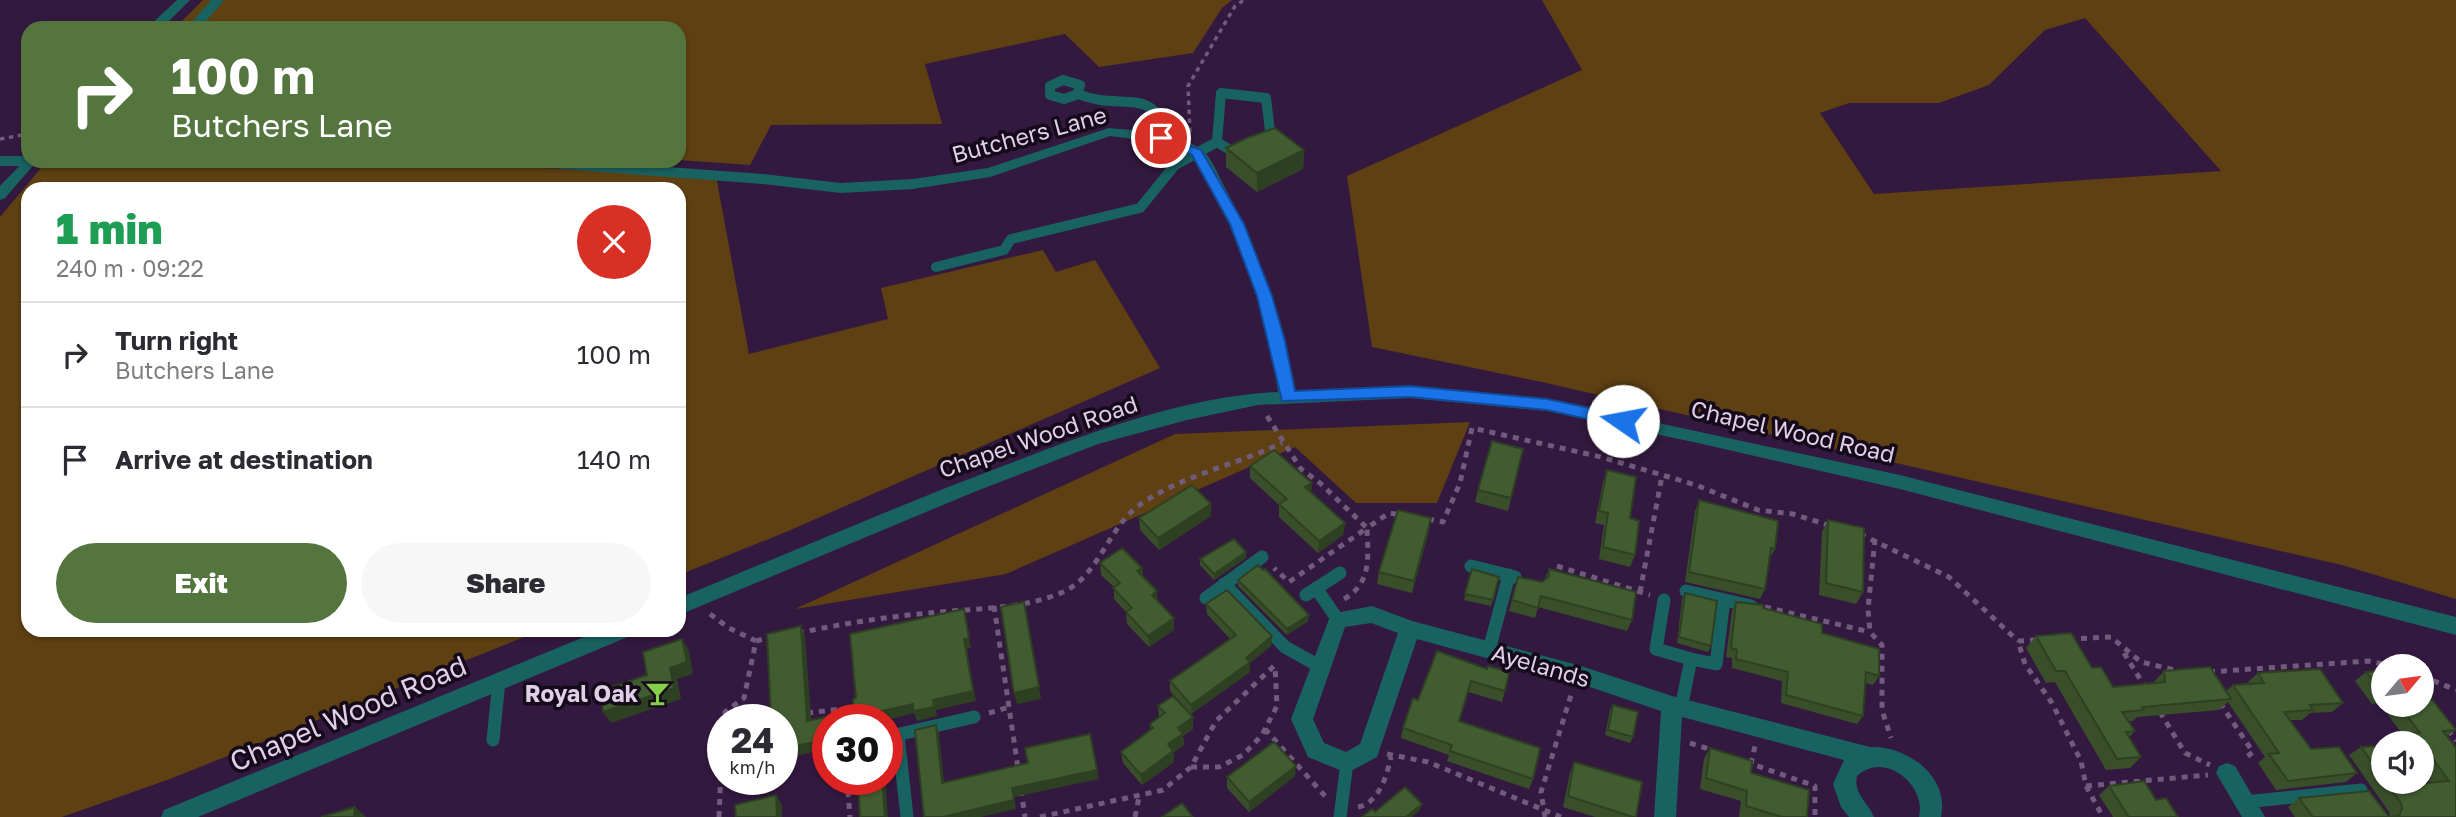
<!DOCTYPE html>
<html lang="en">
<head>
<meta charset="utf-8">
<style>
	body { margin:0; font-family:"Golos Text",sans-serif; background:#f7f7f7; color:#2b2b33; height:100vh; display:flex; flex-direction:column; font-size:26px; white-space:nowrap }
	* { box-sizing:border-box; margin:0 }
	p { font-size:23px; color:#7c7c81 }
	.icon { flex:none; width:38px; height:38px; fill:none; stroke:currentColor; stroke-width:2; stroke-linecap:round; stroke-linejoin:round }
	.map { position:relative; flex:1; overflow:hidden }
	.drawer { position:absolute; left:21px; top:182px; width:665px; height:455px; display:flex; flex-direction:column; background:#fff; border-radius:21px; box-shadow:0 2px 5px #0004 }
	.drawer>* { flex:none }
	.guide { position:absolute; left:21px; top:21px; width:665px; height:147px; border-radius:21px; box-shadow:0 2px 5px #0004; background:#54753e; color:#fff; overflow:hidden }
	.needle { width:46px; rotate:61deg }
	.buttons { position:absolute; left:2371px; top:654px; display:grid; gap:14px }
	.buttons a { display:grid; place-items:center; width:63px; height:63px; border-radius:50%; background:#fff; box-shadow:0 2px 5px #0004; font-size:35px }
	.speed { position:absolute; left:707px; top:704px; display:flex; gap:14px; font-size:35px; font-weight:700; text-align:center }
	.speed>* { display:grid; place-content:center; width:91px; height:91px; border-radius:50%; background:#fff; box-shadow:0 2px 5px #0004; line-height:1 }
	.speed small { font-size:18px; font-weight:400 }
	.speed .limit { border:10px solid #d22; background:#fff; color:#111 }
	.pin { position:absolute; display:grid; place-items:center; width:60px; height:60px; color:#fff; margin:-30px; border:4px solid #fff; border-radius:50%; box-shadow:0 2px 7px #0007 }
	.me { position:absolute; width:77px; margin:-38px; rotate:282deg; stroke-linejoin:round; filter:drop-shadow(0 0 5px #0008) }
	.turn { display:flex; align-items:center; gap:24px; height:147px; padding:0 35px; font-size:32px }
	.turn .icon { width:91px; height:91px; stroke-width:2.5 }
	.turn b { display:block; font-size:49px; line-height:60px }
	.round { display:grid; place-items:center; flex:none; width:74px; height:74px; border-radius:37px; background:#f7f7f7 }
	.overview { display:flex; align-items:center; justify-content:space-between; height:119px; padding:0 35px }
	h1 { font-size:42px; font-weight:800; line-height:52px; color:#1e9e55 }
	.primary-button { display:flex; gap:14px; margin-top:auto; padding:14px 35px }
	.primary-button a { flex:1; height:80px; border-radius:42px; background:#54753e; color:#fff; font-size:28px; font-weight:800; line-height:80px; text-align:center }
	.primary-button a+a { background:#f7f7f7; color:#2b2b33 }
	ul { padding:0; list-style:none }
	li { display:flex; align-items:center; gap:21px; height:105px; padding:0 35px; border-top:2px solid #e1e1e2 }
	li div { flex:1 }
	li b { display:block; font-size:26px }
	li em { font-style:normal }
	.map>svg:first-child { display:block }
	.green { fill:#5e4012; fill-rule:evenodd }
	.lines { fill:none; stroke-linecap:round; stroke-linejoin:round }
	.path-far1 { stroke:#715b7c; stroke-width:3.5; stroke-dasharray:4.5 4.5; stroke-linecap:butt }
	.path { stroke:#715b7c; stroke-width:5; stroke-dasharray:6 6; stroke-linecap:butt }
	.service-far1 { stroke:#186362; stroke-width:10 }
	.service { stroke:#186362; stroke-width:13 }
	.minor { fill:#186362; fill-rule:evenodd }
	.wall { fill:#394f2a }
	.shaded-wall { fill:#2e4022 }
	.building { fill:#425c31; stroke:#2e4022; stroke-width:2 }
	.route { fill:#1a73e8; stroke:#114b97; stroke-width:2 }
	.labels { text-anchor:middle; dominant-baseline:central; stroke-width:7; stroke-linejoin:round; paint-order:stroke }
	.street-label { font-size:23px; fill:#dfcfe8; stroke:#150a1a }
	.poi-label { font-size:23px; font-weight:bold; fill:#dfcfe8; stroke:#150a1a; text-anchor:end }
	.near-street-label { font-size:28px; fill:#dfcfe8; stroke:#150a1a }
</style>
</head>
<body>
<div class="map">
<svg width="2456" height="817" viewBox="0 0 2456 817">
	<rect width="100%" height="100%" fill="#33193f"/>
	<path class="green" d="M203,0H1232L1222,8L1193,53L1099,67L1065,34L925,64L942,124L771,125L750,165L679,160V28H175Z
		M1542,0H2456V599L2342,565L1542,382L1372,347L1347,176L1582,70ZM2085,18L2221,171L1874,194L1820,113L1849,103H1939L1989,85L2045,30Z
		M47,161H389L716,176L749,354L888,319L881,288L1043,250L1056,272L1095,260L1160,368L786,532L679,575V189H28V630H542L170,779L62,817H0V217Z
		M1470,422L1437,503H1356L1295,447L1006,574L795,609L1175,434Z"/>
	<g class="lines">
		<path class="path-far1" d="M1190,132L1188,86L1235,6L1244,0
			M0,139L28,134"/>
		<path class="path" d="M1267,416L1301,469L1320,483L1367,528L1289,582L1274,568
			M1428,519L1443,522L1460,483L1472,428L1601,457L1696,485L1758,510L1793,514L1831,526
			M1860,534L1949,577L2018,641
			M1875,539L1868,609L1870,632L1882,645V710L1891,738
			M1557,566L1650,595
			M1640,592L1662,476
			M1344,599C1372,583 1368,557 1367,528L1389,513L1402,515
			M994,606L1018,768
			M1765,607L1870,632
			M710,614L729,628L756,641L744,698L725,712L724,719
			M798,633C841,624 885,617 929,613C973,608 1025,610 1065,591C1100,574 1109,525 1141,504C1183,475 1236,465 1282,443
			M2069,639L2111,637L2141,662L2179,671
			M2036,640L2018,641L2025,664L2052,703L2081,761L2086,786L2103,817
			M756,641L772,637
			M2124,653L2145,687
			M2209,672L2368,661L2399,667
			M2422,676L2456,690
			M2220,703L2253,752L2243,760
			M2160,712L2185,753L2210,765
			M807,713L842,709L843,719
			M989,713L1009,707
			M754,719L777,717
			M1265,729L1325,796
			M2448,730L2456,741
			M1690,743L1712,750
			M1387,754L1428,762L1561,817
			M1746,762L1815,786V817
			M1751,764L1755,746
			M1191,767H1219L1243,755L1262,735L1277,706L1275,666
			M847,779L850,817
			M2086,786L2208,775
			M1021,790L1025,817
			M1358,807C1379,803 1387,775 1391,757
			M719,817L723,723
			M1040,817L1163,790L1191,767L1216,721L1275,665H1279
			M1135,817L1139,797
			M1545,817L1541,792L1572,692"/>
		<path class="service-far1" d="M193,28L218,0
			M1063,80L1080,85L1078,94L1064,99L1050,95V86Z
			M1078,94C1124,113 1151,81 1173,143
			M1217,142L1235,153L1242,150
			M0,161H28
			M936,267L1004,250L1011,239L1140,208L1175,165L1217,142L1221,93L1266,98L1271,139L1265,141"/>
		<path class="service" d="M1471,566L1515,577
			M1224,584L1285,647L1321,667
			M1316,588L1338,620
			M1686,591L1751,606
			M1306,595L1340,573
			M1206,598L1262,557
			M1664,600L1656,649L1691,659
			M1489,650L1509,575
			M1681,708L1691,659L1716,664L1724,600
			M898,735L907,817
			M887,737L974,717
			M493,740L499,681
			M2245,802L2361,790
			M1340,817L1347,763"/>
		<path class="minor" d="M177,0H190L162,28H147Z
			M1109,128C1137,131 1178,132 1202,150C1211,157 1218,175 1224,186C1259,251 1282,318 1296,391L1410,386L1547,399L1900,475L2456,617V635L1900,489L1698,443L1547,411L1410,398L1258,405L1187,420L1098,444L974,492L679,615V598C787,554 894,507 1003,466C1089,433 1186,396 1278,392L1270,341L1257,297L1229,224L1192,156L1158,142L1110,136L990,177L913,189L841,193L763,184L524,166L517,161H585L763,174L841,183L913,179L988,168Z
			M28,157V161H37L5,198L0,200V186Z
			M1372,606L1412,621L1578,665L1672,696L1870,747C1906,745 1950,776 1941,817H1919C1927,785 1884,750 1857,776C1853,794 1868,802 1874,817H1849L1841,807L1833,784L1844,760L1682,717L1676,817H1654L1661,711L1578,683L1417,639L1377,757L1347,773L1308,757L1291,719L1331,614ZM1371,623L1398,633L1360,744L1346,752L1324,743L1313,719L1345,627Z
			M601,630H633L630,636L198,817H161L164,810Z
			M2227,763L2235,766L2265,817H2242L2216,773L2219,766Z"/>
	</g>
	<path class="wall" d="M1226,148L1304,150L1303,169L1257,192L1226,167Z
		M1523,449L1508,511L1475,502L1478,490Z
		M1250,466L1312,483L1311,492L1345,523L1343,535L1318,553L1279,517V505L1250,478Z
		M1607,470L1630,518L1635,555L1630,567L1599,559L1604,525L1595,523L1603,482Z
		M1699,500L1775,549L1769,559L1765,589L1760,599L1685,582L1695,511Z
		M1211,516L1159,550L1140,530L1139,518Z
		M1828,520L1863,592L1856,604L1819,595L1822,532Z
		M1429,531L1412,593L1377,584L1379,572Z
		M1246,558L1214,580L1200,565V559Z
		M1100,563L1142,568L1143,577L1158,601L1174,618V630L1149,647L1127,624L1126,612L1114,599V587L1101,575Z
		M1472,569L1499,577L1491,606L1464,600Z
		M1549,569L1632,620L1627,631L1538,607L1535,618L1509,611L1518,577L1542,582L1545,579Z
		M1263,570L1308,621L1287,635L1238,586V580Z
		M1685,593L1711,646L1708,652L1677,643L1682,599Z
		M1736,602L1763,608L1822,633L1879,676L1873,685L1865,683L1863,716L1857,724L1781,703L1782,681L1732,668V658L1726,657L1732,611Z
		M1206,604L1272,636L1271,646L1250,663V672L1191,714L1170,691V681L1230,639L1207,614Z
		M2036,636L2092,668L2113,687L2153,683L2164,671L2226,691L2233,685L2248,684L2247,683L2258,673L2343,703L2332,712L2310,713L2302,720H2290L2311,749L2357,773L2346,782L2276,790L2258,763L2265,757L2228,702L2219,710L2137,717L2133,721H2128L2135,731L2129,737L2141,757L2130,768L2106,770L2055,682L2046,683L2026,648Z
		M1437,651L1505,691L1502,702L1468,692L1459,721L1533,779L1529,789L1447,761L1449,755L1401,738L1403,728L1418,700Z
		M2384,670V705H2422L2456,730L2447,736L2456,817H2295L2288,807L2299,798L2390,816L2389,812L2349,755L2361,747L2384,751V782H2405L2407,785L2431,783L2422,770V744H2402L2401,742L2406,739L2379,703L2372,704L2355,681L2366,672Z
		M1613,705L1633,737L1630,743L1605,735L1610,710Z
		M1158,706L1193,729L1183,736L1184,745L1174,752V762L1142,785L1123,763L1121,752L1150,730V724L1159,717Z
		M1710,748L1807,817H1739L1741,801L1700,789L1704,759Z
		M1574,762L1636,817H1595L1563,807L1570,773Z
		M1295,776L1249,812L1227,788V777Z
		M2109,786L2156,800L2178,817H2113L2099,795Z"/>
	<path class="shaded-wall" d="M1304,150L1303,169L1257,192V173Z
		M1312,483L1311,495L1305,487Z
		M1211,504V516L1159,550L1158,538Z
		M1431,518L1429,531L1412,593L1414,581Z
		M1345,523L1343,535L1318,553L1319,541Z
		M1246,552V558L1214,580V574Z
		M1142,568L1143,580L1137,571Z
		M1157,591L1158,603L1152,595Z
		M964,609L971,648L967,649L976,701L936,710L937,716L917,721L914,713L887,720L876,719L877,712L913,704L933,700Z
		M1027,614L1041,699L1017,704L1014,693Z
		M1309,615L1308,621L1287,635V629Z
		M1174,618V630L1149,647L1148,636Z
		M801,626L805,636L812,730L807,721Z
		M1272,636L1271,646L1250,663V672L1191,714V705Z
		M682,639L689,651L693,674L677,679L681,699L611,723L603,712L670,668Z
		M1193,717V729L1183,736L1184,745L1174,752V762L1142,785L1141,775L1168,744L1178,728Z
		M936,725L939,734L945,792L942,783Z
		M828,739V749L782,759V749Z
		M1296,766L1295,776L1249,812V802Z
		M1097,770L1099,779L1014,797L1016,809L981,817H946V816L1012,788Z
		M882,779H885L888,817H885Z
		M776,795L782,805V817H777Z
		M1422,804L1420,810L1412,817H1406Z
		M355,807L366,817H354Z"/>
	<path class="building" d="M1275,128L1304,150L1257,173L1226,148L1247,138Z
		M1492,441L1523,449L1511,498L1478,490Z
		M1274,450L1312,483L1305,487L1345,523L1319,541L1279,504L1287,499L1250,466Z
		M1607,470L1636,477L1630,518L1639,521L1635,555L1603,547L1608,513L1599,511Z
		M1192,485L1211,504L1158,538L1139,518Z
		M1699,500L1778,521L1775,549L1771,548L1765,589L1689,572Z
		M1398,510L1431,518L1414,581L1379,572Z
		M1828,520L1864,528L1863,592L1826,583Z
		M1234,539L1246,552L1214,574L1200,559Z
		M1122,548L1142,568L1137,571L1157,591L1152,595L1174,618L1148,636L1126,612L1132,608L1113,588L1120,583L1100,563Z
		M1258,565L1263,570L1265,569L1309,615L1287,629L1238,580Z
		M1472,569L1499,577L1493,600L1465,594Z
		M1549,569L1636,592L1632,620L1541,596L1538,608L1512,600L1518,577L1542,582L1549,576Z
		M1227,590L1272,636L1246,658L1250,662L1191,705L1170,681L1236,635L1206,604Z
		M1685,593L1717,601L1711,646L1679,637Z
		M1024,602L1039,687L1014,693L1001,607Z
		M1736,602L1763,605V608L1822,624V633L1879,649V676L1866,672L1863,716L1786,695L1788,672L1736,659L1737,650L1731,648Z
		M964,609L969,638L964,639L973,691L933,700L934,707L913,711V704L877,712L876,719H828V739L782,749V719H762L771,717L767,634L801,626L807,721L854,711L853,699L856,698L850,634Z
		M2071,633L2092,668L2101,667L2113,687L2165,682L2164,671L2210,667L2231,699L2142,707L2144,710L2122,712L2135,731L2126,732L2141,757L2117,759L2065,671H2056L2036,636Z
		M682,639L687,662L670,668L674,688L603,712L600,691L647,675L643,652Z
		M1437,651L1487,669L1488,666L1509,672L1505,691L1471,681L1459,721L1540,748L1533,779L1450,751L1452,745L1403,728L1413,698L1418,700Z
		M2320,669L2343,703L2310,705L2313,710L2284,712L2311,749L2339,747L2357,773L2288,781L2269,754L2279,753L2233,685L2264,683L2258,673Z
		M2384,670V694L2366,672Z
		M2422,691H2425L2456,730L2443,731L2456,748V817H2313L2299,798L2369,791L2389,817L2399,816L2402,808L2401,803L2386,782H2405L2407,785L2449,781L2422,744L2413,733H2420L2399,705H2422Z
		M1173,696L1193,717L1178,728L1183,734L1168,744L1173,751L1141,775L1121,752L1153,728L1150,724L1165,713L1158,706Z
		M1613,705L1638,712L1633,737L1608,730Z
		M936,725L942,783L1028,763L1025,748L1090,734L1097,770L1012,788L1014,800L946,816V817H924L915,730Z
		M1274,742L1296,766L1249,802L1227,777Z
		M2380,746L2384,751V779L2361,747Z
		M1710,748L1752,761L1751,773L1809,790L1807,817H1782L1746,806L1747,791L1706,778Z
		M1574,762L1642,782L1636,817H1633L1568,796Z
		M858,779H882L885,817H860Z
		M2144,781L2156,800L2166,798L2178,817H2129L2109,786Z
		M1405,787L1422,804L1406,817H1362L1372,809L1375,812Z
		M776,795L777,817H736L735,805Z
		M1182,803L1193,817H1162Z
		M355,807L354,817H321Z"/>
	<path class="route" d="M1161,134L1201,150L1244,224L1272,296L1285,341L1295,391L1410,386L1547,399L1628,416L1631,421L1628,425L1623,427L1547,410L1410,397L1282,401L1257,296L1230,224L1192,155L1156,141L1154,138Z"/>
	<defs>
		<symbol id="bar-bare" viewBox="-9 -9 18 18"><path d="M-6-5H6L.8 .8V4.5H3.5V6h-7V4.5H-.8V.8Z" fill="#86cf4b" stroke="#150a1a" stroke-width="2.5" paint-order="stroke"/></symbol>
	</defs>
	<g fill-rule="evenodd">
		<use href="#bar-bare" x="640" y="676" width="35" height="35"/>
	</g>
	<g class="labels">
		<g class="street-label">
			<text transform="translate(1029 134) rotate(-15)">Butchers Lane</text>
			<text transform="translate(1793 431) rotate(13)">Chapel Wood Road</text>
			<text transform="translate(1038 436) rotate(-19)">Chapel Wood Road</text>
			<text transform="translate(1541 665) rotate(16)">Ayelands</text>
		</g>
		<g class="poi-label">
			<text x="638" y="693">Royal Oak</text>
		</g>
		<g class="near-street-label">
			<text transform="translate(348 713) rotate(-23)">Chapel Wood Road</text>
		</g>
	</g>
</svg>
<div class="buttons">
<a><svg class="needle" viewBox="-14 -14 28 28"><path d="M0-13l5 13h-10z" fill="#e53935"/><path d="M0 13l5-13h-10z" fill="#7c7c81"/></svg></a>
<a><svg class="icon" aria-label="sound" viewBox="0 0 24 24"><path d="M4 9h4l5-4v14l-5-4H4zM17 9q2 3 0 6"/></svg></a>
</div>
<div class="speed"><div>24<small>km/h</small></div><div class="limit">30</div></div>
<div class="pin" style="left:1161px;top:138px;background:#d93025"><svg class="icon" aria-label="arrive" viewBox="0 0 24 24"><path d="M6 21V4h12l-3 4 3 4H6"/></svg></div>
<svg class="me" style="left:1623px;top:421px" viewBox="-20 -20 40 40"><circle r="19" fill="#fff"/><path d="M0-13L10 11 0 6-10 11z" fill="#1a73e8"/></svg>
<div class="guide">
<div class="turn"><svg class="icon" aria-label="right" viewBox="0 0 24 24"><path d="M7 20v-9h11M14 6l5 5-5 5"/></svg><div><b>100 m</b>Butchers Lane</div></div>
</div>
<section class="drawer">
<div class="overview"><div><h1>1 min</h1><p>240 m · 09:22</p></div><a class="round" style="background:#d93025;color:#fff"><svg class="icon" aria-label="close" viewBox="0 0 24 24"><path d="M6 6l12 12M18 6L6 18"/></svg></a></div>
<ul>
<li><svg class="icon" aria-label="right" viewBox="0 0 24 24"><path d="M7 20v-9h11M14 6l5 5-5 5"/></svg><div><b>Turn right</b><p>Butchers Lane</p></div><em>100 m</em></li>
<li><svg class="icon" aria-label="arrive" viewBox="0 0 24 24"><path d="M6 21V4h12l-3 4 3 4H6"/></svg><div><b>Arrive at destination</b></div><em>140 m</em></li>
</ul>
<div class="primary-button"><a>Exit</a><a>Share</a></div>
</section>
</div>
</body>
</html>
